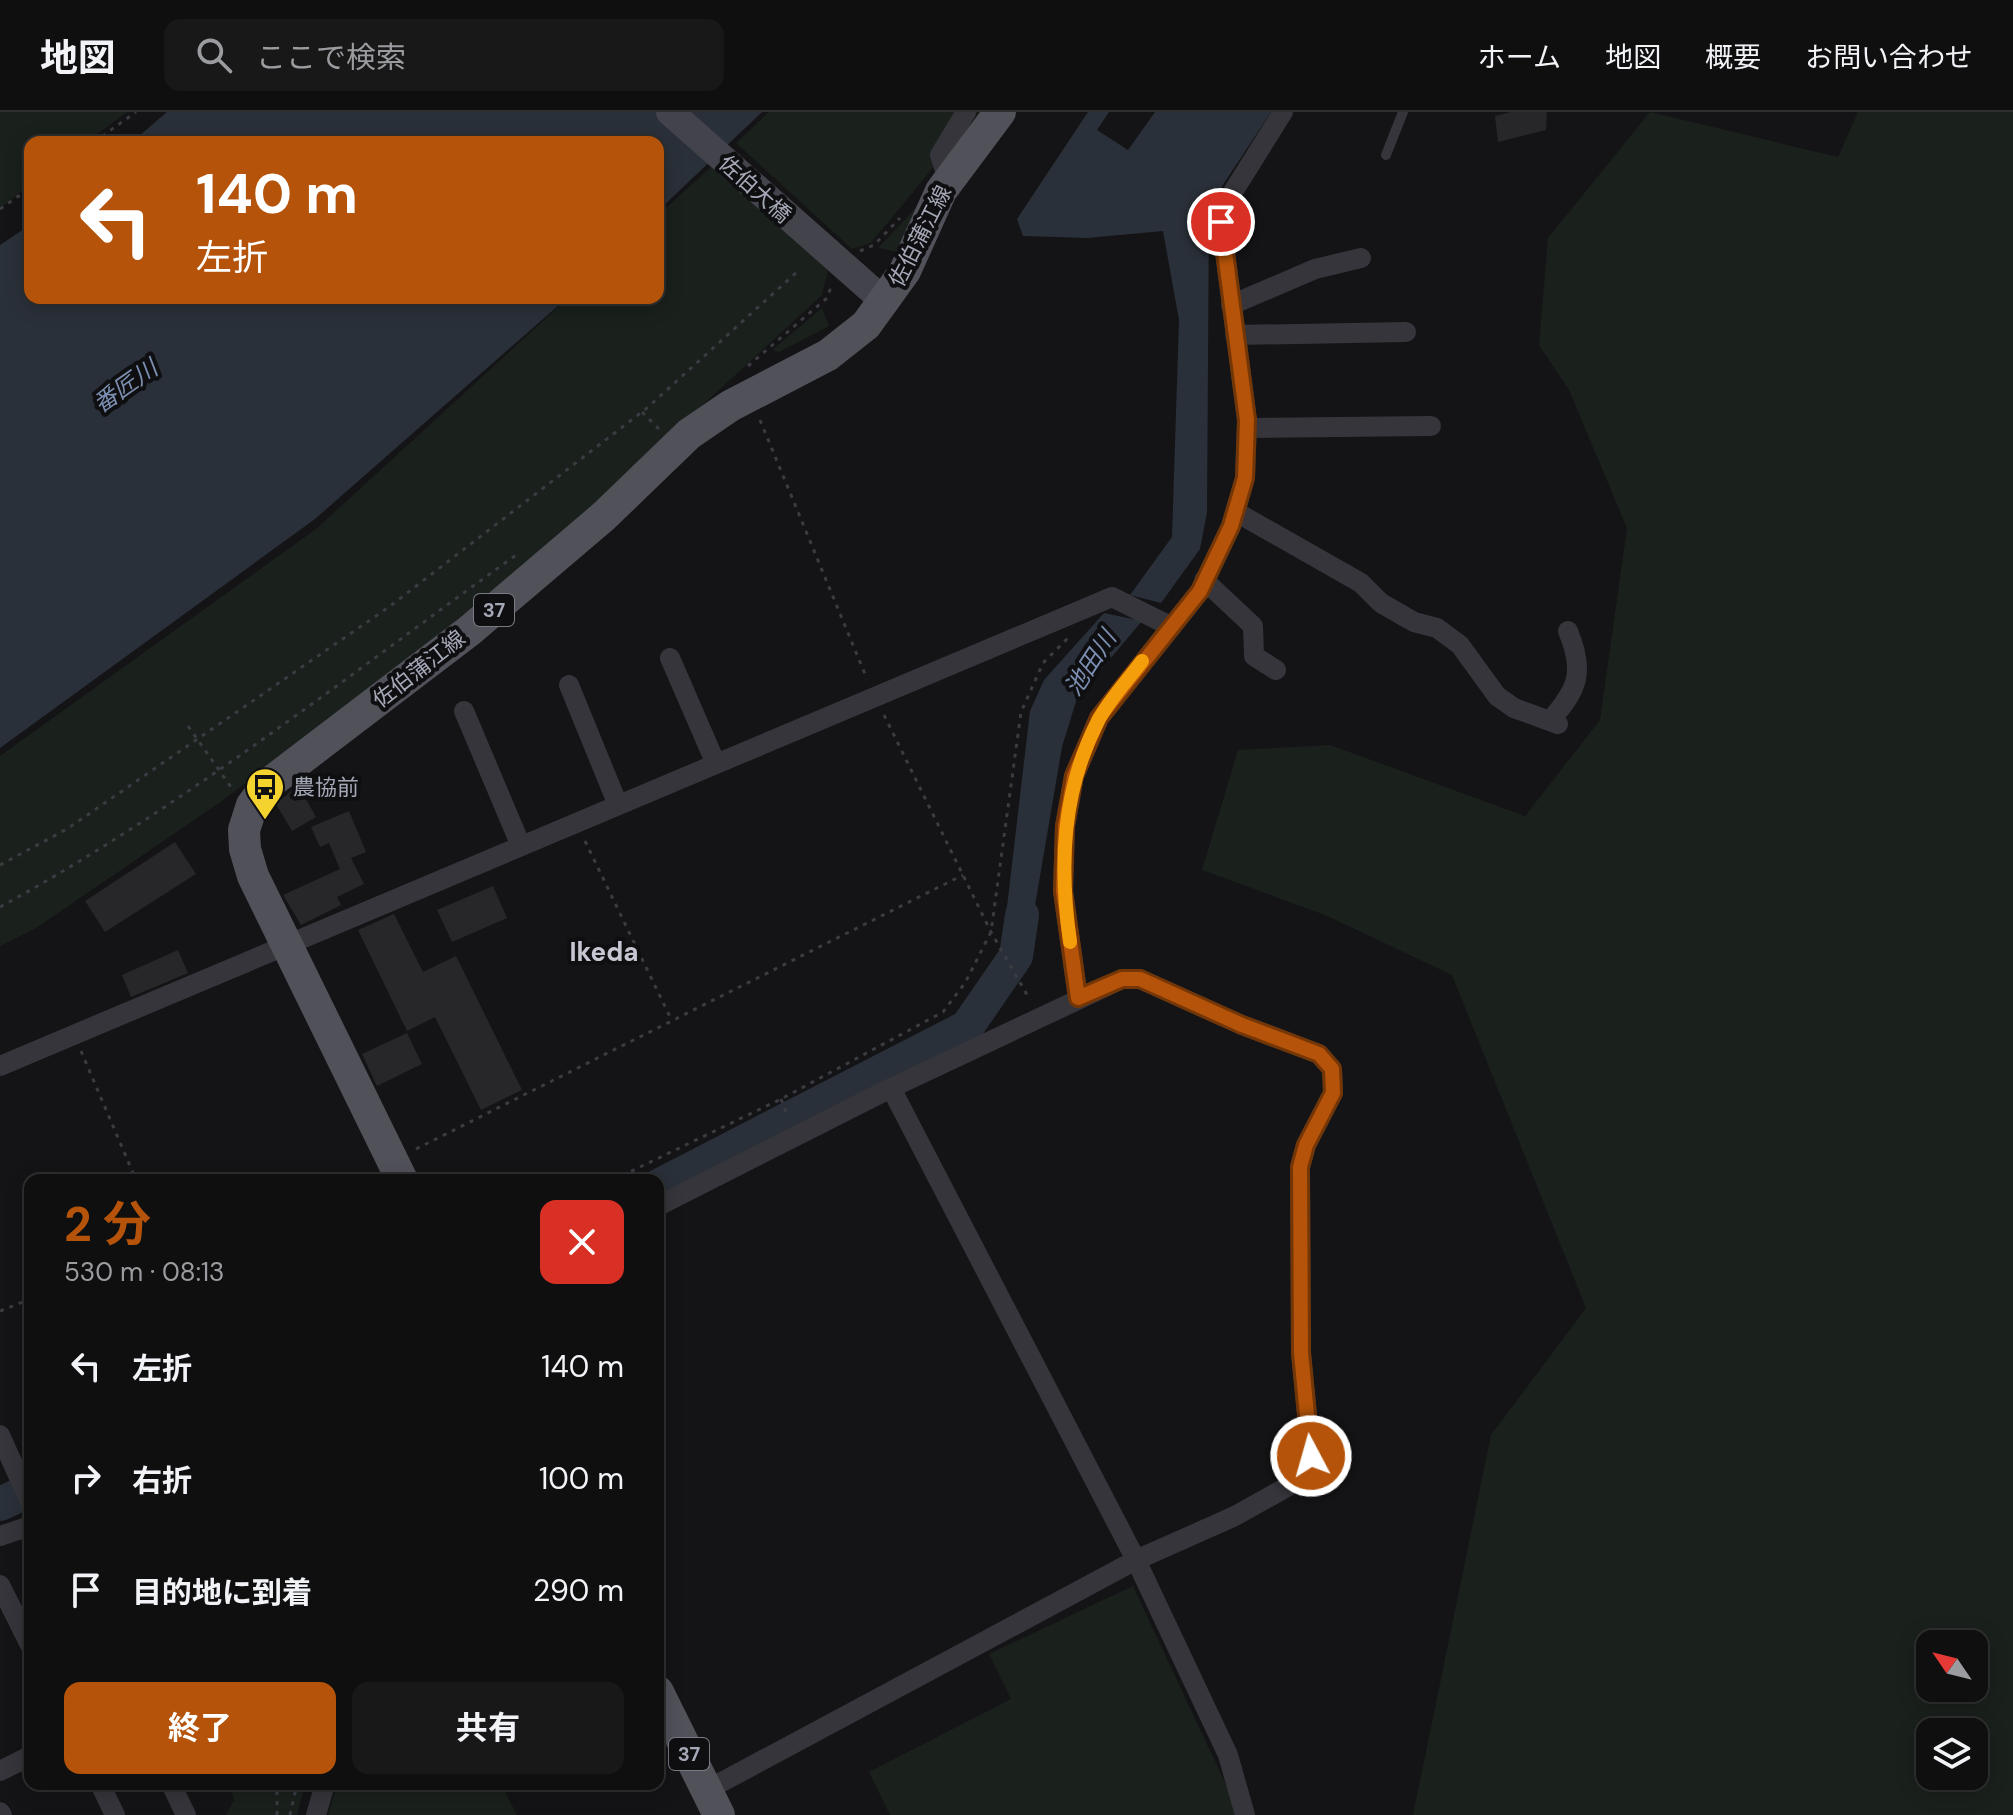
<!DOCTYPE html>
<html lang="ja">
<head>
<meta charset="utf-8">
<style>
	body { margin:0; font-family:"DM Sans","Noto Sans JP",sans-serif; background:#181819; color:#f1f3f6; height:100vh; display:flex; flex-direction:column; font-size:30px; white-space:nowrap }
	* { box-sizing:border-box; margin:0 }
	p { font-size:26px; color:#9b9c9f }
	.icon { flex:none; width:44px; height:44px; fill:none; stroke:currentColor; stroke-width:2; stroke-linecap:round; stroke-linejoin:round }
	.map { position:relative; flex:1; overflow:hidden }
	.details { position:absolute; left:24px; top:1062px; width:640px; height:616px; display:flex; flex-direction:column; background:#0f0f10; border-radius:16px; box-shadow:0 4px 20px #0003,0 0 0 2px #2f2f30 }
	.details>* { flex:none }
	.guide { position:absolute; left:24px; top:24px; width:640px; height:168px; border-radius:16px; box-shadow:0 4px 20px #0003,0 0 0 2px #2f2f30; background:#b45309; color:#fff; overflow:hidden }
	.needle { width:52px; rotate:305deg }
	.buttons { position:absolute; left:1916px; top:1518px; display:grid; gap:16px }
	.buttons a { display:grid; place-items:center; width:72px; height:72px; border-radius:16px; background:#0f0f10; box-shadow:0 4px 20px #0003,0 0 0 2px #2f2f30; font-size:40px }
	.pin { position:absolute; display:grid; place-items:center; width:68px; height:68px; color:#fff; margin:-34px; border:4px solid #fff; border-radius:50%; box-shadow:0 2px 8px #0007 }
	.me { position:absolute; width:88px; margin:-44px; rotate:354deg; stroke-linejoin:round; filter:drop-shadow(0 0 6px #0008) }
	.turn { display:flex; align-items:center; gap:28px; height:168px; padding:0 40px; font-size:36px }
	.turn .icon { width:104px; height:104px; stroke-width:2.5 }
	.turn b { display:block; font-size:56px; line-height:68px }
	.round { display:grid; place-items:center; flex:none; width:84px; height:84px; border-radius:16px; background:#181819 }
	.overview { display:flex; align-items:center; justify-content:space-between; height:136px; padding:0 40px }
	h1 { font-size:48px; font-weight:700; line-height:60px; color:#b45309 }
	.primary-button { display:flex; gap:16px; margin-top:auto; padding:16px 40px }
	.primary-button a { flex:1; height:92px; border-radius:16px; background:#b45309; color:#fff; font-size:32px; font-weight:700; line-height:92px; text-align:center }
	.primary-button a+a { background:#181819; color:#f1f3f6 }
	ul { padding:0; list-style:none }
	li { display:flex; align-items:center; gap:24px; height:112px; padding:0 40px }
	li div { flex:1 }
	li b { display:block; font-size:30px }
	li em { font-style:normal }
	header { display:flex; align-items:center; gap:48px; box-sizing:border-box; height:112px; padding:0 40px; background:#0f0f10; border-bottom:2px solid #2f2f30 }
	header strong { font-size:38px }
	nav { display:flex; gap:44px; margin-inline-start:auto; font-size:28px }
	.search { width:560px; height:72px; background:#181819; display:flex; align-items:center; gap:20px; box-sizing:border-box; padding:0 28px; border-radius:16px; color:#9b9c9f; font-size:30px }
	.map>svg:first-child { display:block }
	.green { fill:#1a201c; fill-rule:evenodd }
	.water { fill:#2a3039 }
	.lines { fill:none; stroke-linecap:round; stroke-linejoin:round }
	.river { stroke:#2a3039; stroke-width:34 }
	.building { fill:#27272a }
	.path { stroke:#3b3b42; stroke-width:3; stroke-dasharray:4 6; stroke-linecap:butt }
	.lane { stroke:#35353b; stroke-width:10 }
	.street { stroke:#35353b; stroke-width:20 }
	.secondary { stroke:#43434b; stroke-width:28 }
	.primary { stroke:#51515a; stroke-width:32 }
	.route-casing { stroke:#753606; stroke-width:20 }
	.route { stroke:#b45309; stroke-width:14 }
	.slow { stroke:#f59e0b; stroke-width:14 }
	.labels { text-anchor:middle; dominant-baseline:central; stroke-width:8; stroke-linejoin:round; paint-order:stroke }
	.shield { fill:#0f0f11; stroke:#787a84; stroke-width:2 }
	.shield-label { font-size:20px; font-weight:bold; fill:#a5a8b6 }
	.street-label { font-size:22px; fill:#a5a8b6; stroke:#0f0f11 }
	.poi-label { font-size:22px; fill:#a5a8b6; stroke:#0f0f11; text-anchor:start }
	.water-label { font-size:24px; font-style:italic; fill:#7c8fb2; stroke:#0f0f11 }
	.quarter-label { font-size:26px; font-weight:bold; fill:#c6c7d2; stroke:#0f0f11 }
</style>
</head>
<body>
<header>
<strong>地図</strong>
<div class="search"><svg class="icon" aria-label="search" viewBox="0 0 24 24"><circle cx="10" cy="10" r="6"/><path d="M15 15l6 6"/></svg>ここで検索</div>
<nav><a>ホーム</a><a>地図</a><a>概要</a><a>お問い合わせ</a></nav>
</header>
<div class="map">
<svg width="2013" height="1703" viewBox="0 0 2013 1703">
	<rect width="100%" height="100%" fill="#141416"/>
	<path class="green" d="M0,0H127L87,30H30V73L0,96Z
		M769,0H979L871,131L852,137L736,31Z
		M1650,0L1838,45L1858,0H2013V1703H1413L1491,1323L1586,1196L1452,863L1325,803L1202,758L1238,638L1330,633L1525,704L1600,608L1627,416L1569,278L1539,233L1548,126ZM1974,1532V1576H1930V1532ZM1974,1620V1664H1930V1620Z
		M711,55L828,158L822,183L614,375L445,518L222,689L36,816L0,834V644L316,417L568,186H658V103Z
		M922,89L899,140L878,136Z
		M822,196L829,214L779,240L772,238Z
		M1133,1474L1234,1690L1237,1703H890L869,1660L1011,1587L989,1542Z
		M230,1672H305L297,1703H226L234,1688Z
		M337,1672H501L517,1703H328Z"/>
	<path class="water" d="M167,0H762L658,99V30H132Z
		M1088,0H1109L1097,18L1128,38L1155,0H1271L1209,94L1207,400L1200,437L1161,491L1130,483L1172,425L1179,208L1163,119L1087,126L1023,124L1017,107Z
		M30,113V186H567L315,407L0,636V133Z
		M1104,501L1142,509L1077,586L1062,635L1023,864L1003,829L1030,599L1044,568Z"/>
	<g class="lines">
		<path class="river" d="M658,1074L967,915L1016,844L1022,803
			M0,1392L30,1378"/>
	</g>
	<path class="building" d="M1511,0H1547L1546,18L1498,30L1495,4Z
		M298,673L316,705L292,719L276,692Z
		M349,699L366,740L351,746L364,772L337,785L341,793L301,813L283,783L340,757L329,731L320,735L311,715Z
		M175,730L196,762L105,820L85,789Z
		M493,774L507,806L452,830L437,798Z
		M394,802L423,860L456,844L522,978L481,998L435,905L407,919L358,818Z
		M178,838L188,861L131,885L122,863Z
		M407,921L422,952L377,974L362,942Z"/>
	<g class="lines">
		<path class="path" d="M94,30L136,0
			M0,97L30,76
			M860,139L874,133L900,106
			M748,254L827,186L831,175
			M642,300L659,317
			M760,308L867,567
			M884,603L991,820L1030,888
			M188,614L233,678
			M585,729L672,909
			M0,753L67,717L389,495L647,296L798,159
			M0,795C185,694 348,563 519,441
			M81,939L136,1068
			M781,987L788,1005
			M416,1037L963,763
			M613,1068L781,987L943,900L965,871L991,820L1021,600L1043,551L1069,525
			M0,1199L30,1187
			M277,1703V1672
			M290,1703L297,1672"/>
		<path class="lane" d="M1386,43L1403,0"/>
		<path class="street" d="M948,68L940,43L966,0
			M1231,193L1315,157L1361,146
			M1235,223L1406,220
			M1247,316L1431,314
			M1236,400L1361,471L1381,491L1414,510L1437,516L1460,533L1497,584L1514,596L1558,612
			M1204,468L1253,514L1254,544L1276,558
			M670,546L716,652
			M569,573L618,693
			M464,599L521,734
			M1550,609C1578,577 1585,560 1568,519
			M1078,886L1063,779L1065,714L1074,664L1099,606L1200,479L1231,414L1245,366L1247,308L1221,110L1231,83L1283,0
			M0,954L1112,485L1172,515
			M891,976L1136,1448L1228,1643L1245,1703
			M658,1094L891,976L1122,867H1140L1242,913L1319,942L1332,957L1333,981L1306,1033L1300,1055L1301,1241L1311,1344L1303,1366L1235,1404L1136,1448L707,1678
			M0,1323L30,1390
			M0,1424L30,1414
			M0,1473L30,1533
			M0,1659L30,1644
			M100,1672L115,1703
			M171,1672L186,1703
			M0,1700L2,1703
			M316,1703L325,1672"/>
		<path class="secondary" d="M670,0L885,190"/>
		<path class="primary" d="M402,1068L253,764L245,737L244,718L252,693L267,673L469,519L604,404L689,322L730,294L828,243L866,213L905,159L941,79L1000,0
			M658,1580L719,1703"/>
	</g>
	<g class="lines">
		<defs>
			<path id="route" d="M1221,110L1247,308L1245,366L1231,414L1200,479L1099,606L1074,664L1065,714L1063,779L1078,886L1122,867H1140L1242,913L1319,942L1332,957L1333,981L1306,1033L1300,1055L1301,1241L1311,1344"/>
		</defs>
		<use href="#route" class="route-casing"/>
		<use href="#route" class="route"/>
		<path class="slow" d="M1070,830C1059,753 1062,679 1098,609C1109,588 1128,568 1142,549"/>
	</g>
	<defs>
		<symbol id="bus-pin" viewBox="-11 -11 22 30"><path d="M0 17L-7.5 6A9.5 9.5 0 1 1 7.5 6Z" fill="#f4d32e" stroke="#0f0f11"/><path d="M-5-6H5V4H4V6H2V4H-2V6H-4V4H-5ZM-3.5-4V0h7V-4ZM-3.5 1.2v1.5H-2V1.2ZM2 1.2v1.5H3.5V1.2Z" fill="#111"/></symbol>
	</defs>
	<g fill-rule="evenodd">
		<use href="#bus-pin" x="243" y="653" width="44" height="60"/>
	</g>
	<g class="labels">
		<g class="shield">
			<rect x="474" y="482" width="40" height="32" rx="6"/>
			<rect x="669" y="1626" width="40" height="32" rx="6"/>
		</g>
		<g class="shield-label">
			<text x="494" y="498">37</text>
			<text x="689" y="1642">37</text>
		</g>
		<g class="street-label">
			<text transform="translate(755 77) rotate(42)">佐伯大橋</text>
			<text transform="translate(920 124) rotate(-63)">佐伯蒲江線</text>
			<text transform="translate(419 557) rotate(-38)">佐伯蒲江線</text>
		</g>
		<g class="poi-label">
			<text x="293" y="675">農協前</text>
		</g>
		<g class="water-label">
			<text transform="translate(125 274) rotate(-35)">番匠川</text>
			<text transform="translate(1090 551) rotate(-57)">池田川</text>
		</g>
		<g class="quarter-label">
			<text x="604" y="840">Ikeda</text>
		</g>
	</g>
</svg>
<div class="buttons">
<a><svg class="needle" viewBox="-14 -14 28 28"><path d="M0-13l5 13h-10z" fill="#e53935"/><path d="M0 13l5-13h-10z" fill="#9b9c9f"/></svg></a>
<a><svg class="icon" aria-label="layers" viewBox="0 0 24 24"><path d="M12 4l9 5-9 5-9-5zM3 14l9 5 9-5"/></svg></a>
</div>
<div class="pin" style="left:1221px;top:110px;background:#d93025"><svg class="icon" aria-label="arrive" viewBox="0 0 24 24"><path d="M6 21V4h12l-3 4 3 4H6"/></svg></div>
<svg class="me" style="left:1311px;top:1344px" viewBox="-20 -20 40 40"><circle r="17" fill="#b45309" stroke="#fff" stroke-width="3"/><path d="M0-11L8 9 0 5-8 9z" fill="#fff"/></svg>
<div class="guide">
<div class="turn"><svg class="icon" aria-label="left" viewBox="0 0 24 24"><path d="M17 20v-9H6M10 6l-5 5 5 5"/></svg><div><b>140 m</b>左折</div></div>
</div>
<section class="details">
<div class="overview"><div><h1>2 分</h1><p>530 m · 08:13</p></div><a class="round" style="background:#d93025;color:#fff"><svg class="icon" aria-label="close" viewBox="0 0 24 24"><path d="M6 6l12 12M18 6L6 18"/></svg></a></div>
<ul>
<li><svg class="icon" aria-label="left" viewBox="0 0 24 24"><path d="M17 20v-9H6M10 6l-5 5 5 5"/></svg><div><b>左折</b></div><em>140 m</em></li>
<li><svg class="icon" aria-label="right" viewBox="0 0 24 24"><path d="M7 20v-9h11M14 6l5 5-5 5"/></svg><div><b>右折</b></div><em>100 m</em></li>
<li><svg class="icon" aria-label="arrive" viewBox="0 0 24 24"><path d="M6 21V4h12l-3 4 3 4H6"/></svg><div><b>目的地に到着</b></div><em>290 m</em></li>
</ul>
<div class="primary-button"><a>終了</a><a>共有</a></div>
</section>
</div>
</body>
</html>
